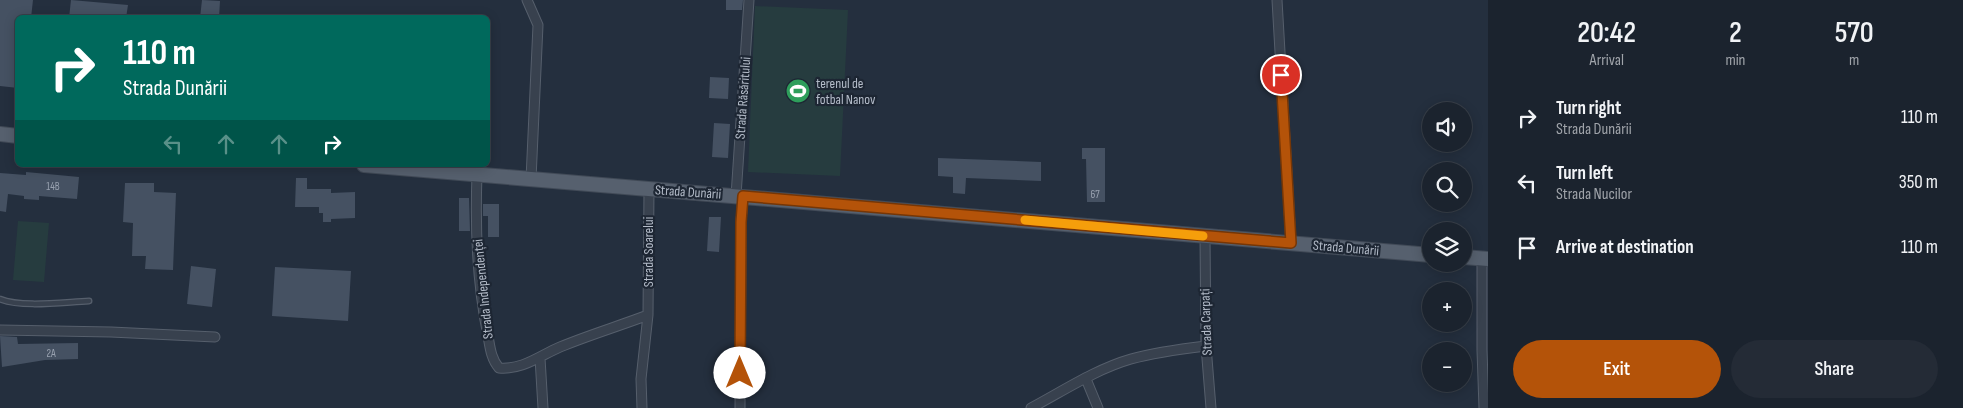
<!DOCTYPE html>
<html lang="en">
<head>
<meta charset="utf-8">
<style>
	body { margin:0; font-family:"Sofia Sans Condensed",sans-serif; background:#242b36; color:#f1f3f6; height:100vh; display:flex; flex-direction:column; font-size:19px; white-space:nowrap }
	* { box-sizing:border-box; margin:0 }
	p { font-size:16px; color:#a0a4aa }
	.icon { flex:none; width:28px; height:28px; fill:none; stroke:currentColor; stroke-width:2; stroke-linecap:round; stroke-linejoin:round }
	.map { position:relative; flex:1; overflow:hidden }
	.panel { display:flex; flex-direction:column; background:#1b232e; width:475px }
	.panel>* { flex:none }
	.hud { position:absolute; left:15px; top:15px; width:475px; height:152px; border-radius:8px; box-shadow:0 2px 12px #0003,0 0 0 1px #39404a; background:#00695c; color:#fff; overflow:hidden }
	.fabs { position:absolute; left:1422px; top:102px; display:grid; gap:10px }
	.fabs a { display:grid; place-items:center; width:50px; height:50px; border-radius:50%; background:#1b232e; box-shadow:0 2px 12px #0003,0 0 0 1px #39404a; font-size:25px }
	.pin { position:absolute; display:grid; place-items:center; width:42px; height:42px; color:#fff; margin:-21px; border:2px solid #fff; border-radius:50%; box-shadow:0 1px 5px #0007 }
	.me { position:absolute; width:55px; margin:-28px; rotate:0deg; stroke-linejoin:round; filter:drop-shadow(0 0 4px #0008) }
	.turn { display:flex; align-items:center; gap:18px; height:105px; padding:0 25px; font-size:22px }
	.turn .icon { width:65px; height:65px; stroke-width:2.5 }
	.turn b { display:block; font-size:35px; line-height:42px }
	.lanes { display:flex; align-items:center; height:48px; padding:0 25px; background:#0003; justify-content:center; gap:25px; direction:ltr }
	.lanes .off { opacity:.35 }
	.eta { display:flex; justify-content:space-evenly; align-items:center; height:85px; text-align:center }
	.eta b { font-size:30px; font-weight:600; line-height:35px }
	.cta { display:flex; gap:10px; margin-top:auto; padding:10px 25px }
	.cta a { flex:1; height:58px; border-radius:30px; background:#b45309; color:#fff; font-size:20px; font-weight:600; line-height:58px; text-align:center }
	.cta a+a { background:#242b36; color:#f1f3f6 }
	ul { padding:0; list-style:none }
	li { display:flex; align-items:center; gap:15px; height:65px; padding:0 25px }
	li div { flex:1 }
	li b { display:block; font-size:19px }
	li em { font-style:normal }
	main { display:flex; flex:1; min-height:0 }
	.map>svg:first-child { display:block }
	.green { fill:#263c3f }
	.building { fill:#455162 }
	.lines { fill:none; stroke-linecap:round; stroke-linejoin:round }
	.lane-casing { stroke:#565f6c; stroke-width:7 }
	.street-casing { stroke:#565f6c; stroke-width:11 }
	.primary-casing { stroke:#414a57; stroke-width:16 }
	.lane { stroke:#38414e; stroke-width:4.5 }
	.street { stroke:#38414e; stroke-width:9 }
	.primary { stroke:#56606e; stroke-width:14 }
	.route-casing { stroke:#753606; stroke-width:12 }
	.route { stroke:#b45309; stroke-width:9 }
	.slow { stroke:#f59e0b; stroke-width:9 }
	.labels { text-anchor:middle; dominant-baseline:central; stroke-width:4.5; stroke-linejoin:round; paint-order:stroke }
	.number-label { font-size:11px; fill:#98a1af }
	.poi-label { font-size:14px; fill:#b4bcc9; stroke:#1d2633; text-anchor:start }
	.street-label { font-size:14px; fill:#b4bcc9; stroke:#1d2633 }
</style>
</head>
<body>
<main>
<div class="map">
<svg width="1488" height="408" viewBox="0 0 1488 408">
	<rect width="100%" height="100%" fill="#242f3e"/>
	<path class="green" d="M755,6L848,10L840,176L748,172Z
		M18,221L49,223L44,282L13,280Z"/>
	<path class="building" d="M0,0H33L31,18H18V88L0,86Z
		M71,0L128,5L126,18H69Z
		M202,0L220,1L219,18H200Z
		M726,0H743L742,10H726Z
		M710,77L729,78L728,99L709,98Z
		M714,123L730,124L728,158L712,157Z
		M1082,148H1105V202H1087L1086,159H1082Z
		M938,158L1041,162V181L966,178L965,194L953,193V177L938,176Z
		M26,172L79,177L77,199L39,196V200L24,199V196L8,194L6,212L0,211V173L26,175Z
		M296,178H307V189H331V193L355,192V218L331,219V222H323V213H319V207H295Z
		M125,183H154V192L176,193L173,270L145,269L146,256H132L133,223L123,222Z
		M459,198H469L470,231H459Z
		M483,204H499V237H488V216H483Z
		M709,217H721L719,252L707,251Z
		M191,266L216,269L212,307L187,304Z
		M275,267L351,271L348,321L272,316Z
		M0,336L17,337L18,344L78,343V359L45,360L2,367Z"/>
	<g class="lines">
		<defs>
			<path id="lane" d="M0,299C22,308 64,302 89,301"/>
			<path id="street" d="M527,0L538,25L531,179
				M1277,0L1291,243
				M477,175C475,228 477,283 488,336C490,347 491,359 499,368C523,370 539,356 560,347C589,335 619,326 648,315L649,189
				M736,196L749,0
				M1205,236L1206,346L1211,408
				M1482,259V350L1484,408
				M0,330L111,332L215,337
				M540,358L543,408
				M1086,379L1098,408
				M642,408L641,379L648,315
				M740,408L741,222L743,196
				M1031,408C1063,391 1096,369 1131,359C1156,352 1181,349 1206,346"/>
			<path id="primary" d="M0,134L18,136
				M364,165L1431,255
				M1464,257L1488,259"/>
		</defs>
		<use href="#lane" class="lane-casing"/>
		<use href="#street" class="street-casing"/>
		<use href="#primary" class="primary-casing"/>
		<use href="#lane" class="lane"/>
		<use href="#street" class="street"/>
		<use href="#primary" class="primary"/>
	</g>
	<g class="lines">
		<defs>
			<path id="route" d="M740,373L741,222L743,196L1291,243L1281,75"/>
		</defs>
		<use href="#route" class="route-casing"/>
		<use href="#route" class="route"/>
		<path class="slow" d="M1025,220L1203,236"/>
	</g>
	<defs>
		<symbol id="stadium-disc" viewBox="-11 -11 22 22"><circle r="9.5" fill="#2e9e5b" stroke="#1d2633"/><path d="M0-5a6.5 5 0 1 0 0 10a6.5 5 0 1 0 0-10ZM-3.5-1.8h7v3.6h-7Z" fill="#fff"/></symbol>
	</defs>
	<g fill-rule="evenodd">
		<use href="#stadium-disc" x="784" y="77" width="28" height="28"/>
	</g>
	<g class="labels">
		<g class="number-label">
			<text x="53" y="186">14B</text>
			<text x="1095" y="194">67</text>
			<text x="51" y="353">2A</text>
		</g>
		<g class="poi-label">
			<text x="816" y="83">terenul de<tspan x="816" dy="16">fotbal Nanov</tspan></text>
		</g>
		<g class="street-label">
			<text transform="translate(743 98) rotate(-86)">Strada Răsăritului</text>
			<text transform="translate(688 192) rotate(4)">Strada Dunării</text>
			<text transform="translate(1346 248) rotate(5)">Strada Dunării</text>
			<text transform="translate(648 252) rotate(-90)">Strada Soarelui</text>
			<text transform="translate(483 289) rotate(-96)">Strada Independenței</text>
			<text transform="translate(1206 322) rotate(-92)">Strada Carpați</text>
		</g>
	</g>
</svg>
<div class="fabs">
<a><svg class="icon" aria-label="sound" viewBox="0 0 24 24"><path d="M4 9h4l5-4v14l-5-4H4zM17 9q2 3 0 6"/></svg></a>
<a><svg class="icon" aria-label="search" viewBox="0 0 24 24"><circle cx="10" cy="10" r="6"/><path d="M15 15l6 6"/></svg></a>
<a><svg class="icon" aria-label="layers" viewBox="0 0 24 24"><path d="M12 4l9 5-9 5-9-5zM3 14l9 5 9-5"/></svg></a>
<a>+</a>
<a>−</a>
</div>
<div class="pin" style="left:1281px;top:75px;background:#d93025"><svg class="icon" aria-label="arrive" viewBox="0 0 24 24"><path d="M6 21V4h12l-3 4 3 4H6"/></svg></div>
<svg class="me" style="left:740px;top:373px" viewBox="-20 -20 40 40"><circle r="19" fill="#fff"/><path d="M0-13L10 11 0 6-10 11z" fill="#b45309"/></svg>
<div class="hud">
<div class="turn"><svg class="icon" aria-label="right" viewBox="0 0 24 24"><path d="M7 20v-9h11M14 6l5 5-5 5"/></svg><div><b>110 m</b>Strada Dunării</div></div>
<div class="lanes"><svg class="icon off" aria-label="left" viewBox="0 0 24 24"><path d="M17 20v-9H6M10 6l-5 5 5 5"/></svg><svg class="icon off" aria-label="ahead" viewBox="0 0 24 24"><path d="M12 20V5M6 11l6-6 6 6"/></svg><svg class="icon off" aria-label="ahead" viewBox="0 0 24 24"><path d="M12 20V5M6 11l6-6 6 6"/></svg><svg class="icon" aria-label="right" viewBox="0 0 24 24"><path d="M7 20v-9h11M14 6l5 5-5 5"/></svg></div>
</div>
</div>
<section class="panel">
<div class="eta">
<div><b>20:42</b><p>Arrival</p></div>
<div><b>2</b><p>min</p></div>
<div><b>570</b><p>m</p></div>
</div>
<ul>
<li><svg class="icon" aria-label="right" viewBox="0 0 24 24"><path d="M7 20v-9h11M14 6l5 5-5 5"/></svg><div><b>Turn right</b><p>Strada Dunării</p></div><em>110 m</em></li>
<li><svg class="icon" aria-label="left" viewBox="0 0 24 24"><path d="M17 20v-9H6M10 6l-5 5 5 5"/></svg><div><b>Turn left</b><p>Strada Nucilor</p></div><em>350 m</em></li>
<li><svg class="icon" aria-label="arrive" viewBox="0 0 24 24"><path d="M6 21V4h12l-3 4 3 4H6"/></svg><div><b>Arrive at destination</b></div><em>110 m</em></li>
</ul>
<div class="cta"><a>Exit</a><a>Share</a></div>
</section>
</main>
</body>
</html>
